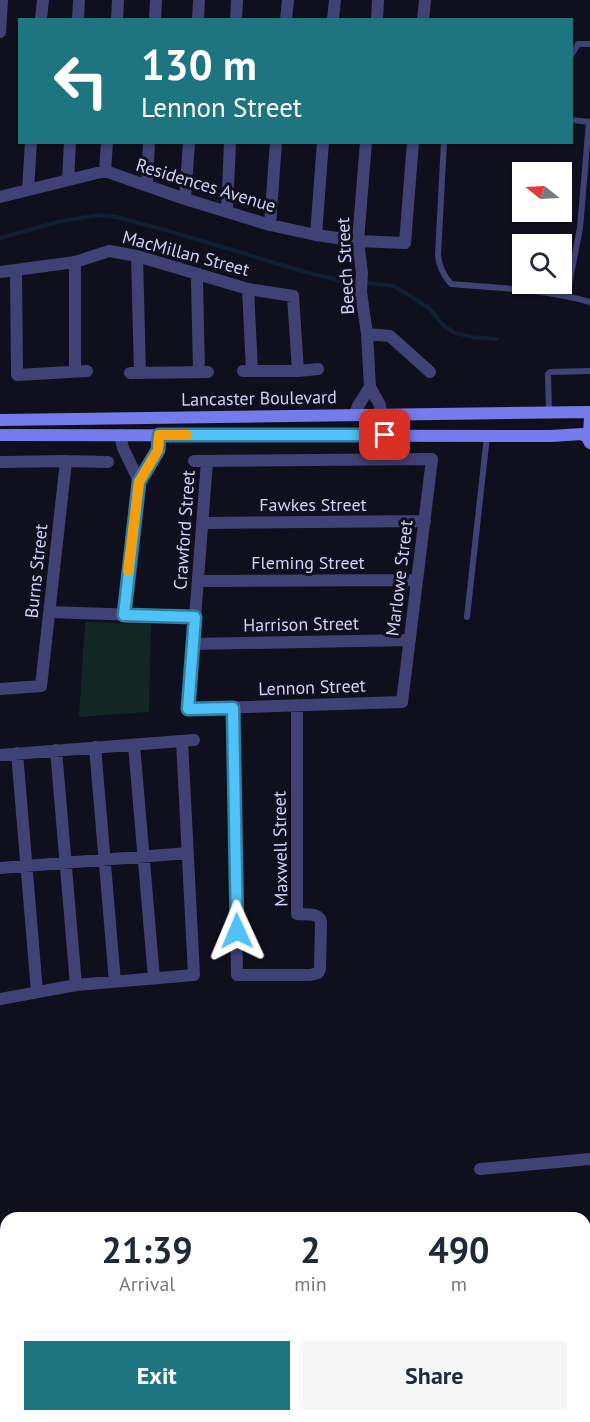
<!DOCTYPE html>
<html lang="en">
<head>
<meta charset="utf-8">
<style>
	body { margin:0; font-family:"PT Sans",sans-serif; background:#f6f6f7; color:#1f2937; height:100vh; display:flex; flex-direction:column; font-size:22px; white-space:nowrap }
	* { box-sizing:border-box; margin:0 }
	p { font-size:20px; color:#747a83 }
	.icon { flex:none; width:33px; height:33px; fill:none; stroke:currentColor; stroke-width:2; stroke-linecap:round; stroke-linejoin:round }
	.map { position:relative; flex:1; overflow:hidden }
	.drawer { position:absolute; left:0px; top:1212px; width:591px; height:210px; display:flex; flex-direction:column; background:#fff; border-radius:18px 18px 0 0; box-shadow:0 2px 4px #0004 }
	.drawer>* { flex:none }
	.top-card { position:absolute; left:18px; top:18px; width:555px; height:126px; border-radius:0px; box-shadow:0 2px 4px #0004; background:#1f757f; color:#fff; overflow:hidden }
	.needle { width:39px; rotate:288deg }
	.fabs { position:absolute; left:512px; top:162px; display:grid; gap:12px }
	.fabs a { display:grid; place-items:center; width:60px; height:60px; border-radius:0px; background:#fff; box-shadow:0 2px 4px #0004; font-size:30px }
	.pin { position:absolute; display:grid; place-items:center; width:51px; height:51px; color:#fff; margin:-26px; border-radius:12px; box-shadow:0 3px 9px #0006 }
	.me { position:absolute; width:66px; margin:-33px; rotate:359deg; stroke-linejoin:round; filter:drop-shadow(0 0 4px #0008) }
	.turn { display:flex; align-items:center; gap:21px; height:126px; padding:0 24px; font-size:27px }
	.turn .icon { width:78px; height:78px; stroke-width:2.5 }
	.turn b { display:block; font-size:42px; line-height:51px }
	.eta { display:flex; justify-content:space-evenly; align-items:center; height:102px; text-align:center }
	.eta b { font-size:36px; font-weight:700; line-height:42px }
	.cta { display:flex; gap:12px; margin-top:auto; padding:12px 24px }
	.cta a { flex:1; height:69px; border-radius:0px; background:#1f757f; color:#fff; font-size:24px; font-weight:700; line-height:69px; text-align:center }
	.cta a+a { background:#f6f6f7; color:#1f2937 }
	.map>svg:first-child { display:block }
	.green { fill:#122624 }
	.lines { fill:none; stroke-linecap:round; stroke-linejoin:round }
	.stream { stroke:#0f2035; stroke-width:4 }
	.lane { stroke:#404275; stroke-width:6 }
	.street { stroke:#404275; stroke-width:12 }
	.secondary { stroke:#757beb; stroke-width:12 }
	.route-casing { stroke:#337fa1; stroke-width:15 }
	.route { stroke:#4fc3f7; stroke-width:10 }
	.slow { stroke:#f59e0b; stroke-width:10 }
	.labels { text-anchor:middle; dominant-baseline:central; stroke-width:6; stroke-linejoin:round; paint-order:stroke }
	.street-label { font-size:18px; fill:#d2d1f8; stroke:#100f1d }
</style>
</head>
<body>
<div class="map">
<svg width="590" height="1422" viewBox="0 0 590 1422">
	<rect width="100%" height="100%" fill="#100f1d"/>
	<path class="green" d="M85,622L151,624L149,712L79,717Z"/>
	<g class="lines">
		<path class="stream" d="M0,238L62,221L101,215L116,217L176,233L305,272L339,280L394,286L429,308L444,326L455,333L473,337L496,339"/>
		<path class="lane" d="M572,54L578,44H590
			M572,120L590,122
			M444,142L438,255C439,267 443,275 451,284C497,288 545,289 590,302
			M567,295L580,228L589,122
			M549,412L548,374L550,372L590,371
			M467,617L487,436"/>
		<path class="street" d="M41,20L43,0
			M78,20L79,0
			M117,20L118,0
			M155,20L156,0
			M198,20L199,0
			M236,20L237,0
			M286,20L288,0
			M333,20L335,0
			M377,20L378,0
			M423,20L425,0
			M0,32L2,0
			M366,142L358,241L362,273L361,292L367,334L370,387
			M105,171L107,142
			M68,180L70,142
			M147,186L149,142
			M28,190L31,142
			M0,197L105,171L185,199L270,225L316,235L358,241L405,243L413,142
			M185,199L189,142
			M227,212L230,142
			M270,225L276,142
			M316,235L323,142
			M137,256L140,373
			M75,262V372
			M16,270L17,375L87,371
			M0,272L75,262L109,251L137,256L248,289L293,296L298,371
			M248,289L252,371
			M367,334L390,336L430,372
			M243,371H298L318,369
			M199,372L197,281L199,274
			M130,373L208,372
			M355,415L358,406L370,387L380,405L381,414
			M120,435L123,448L139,481
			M194,461L432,459L402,702L188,709L207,461
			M0,462L66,461L108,462
			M202,523L425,521
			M198,581L417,580
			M50,612L195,617
			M124,615L139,481L157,450L159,435
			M193,644L410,640
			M0,689L41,686L66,461
			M233,708L237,975H310L318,973L320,969L321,922C319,912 306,915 297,914V705
			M134,745L154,978
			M95,747L115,982
			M56,750L76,985
			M17,753L37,992
			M0,755L194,740
			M0,868L188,853
			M0,999L76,985L194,975L182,741
			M480,1169L590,1159"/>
		<path class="secondary" d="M590,418L589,433L590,442
			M0,420L590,412
			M0,435L551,436L582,434L587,437L590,443"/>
	</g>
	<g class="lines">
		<defs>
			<path id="route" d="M237,931L233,708L188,709L195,617L124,615L139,482L158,450L159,435H385"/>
		</defs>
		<use href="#route" class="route-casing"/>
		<use href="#route" class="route"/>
		<path class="slow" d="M128,571L139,482L158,450L159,435H187"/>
	</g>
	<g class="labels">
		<g class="street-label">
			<text transform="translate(206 185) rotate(17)">Residences Avenue</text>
			<text transform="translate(186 253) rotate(15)">MacMillan Street</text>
			<text transform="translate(345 266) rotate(-93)">Beech Street</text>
			<text transform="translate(259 398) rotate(-1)">Lancaster Boulevard</text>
			<text x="313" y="504">Fawkes Street</text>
			<text transform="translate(184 530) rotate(-86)">Crawford Street</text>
			<text x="308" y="562">Fleming Street</text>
			<text transform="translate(36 571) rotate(-84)">Burns Street</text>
			<text transform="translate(399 578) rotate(-83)">Marlowe Street</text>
			<text transform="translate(301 624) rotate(-1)">Harrison Street</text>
			<text transform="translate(312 687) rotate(-2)">Lennon Street</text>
			<text transform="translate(280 849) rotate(-91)">Maxwell Street</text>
		</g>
	</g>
</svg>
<div class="fabs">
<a><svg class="needle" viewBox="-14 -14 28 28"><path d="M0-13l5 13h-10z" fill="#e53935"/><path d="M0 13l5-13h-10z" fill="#747a83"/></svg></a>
<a><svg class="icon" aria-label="search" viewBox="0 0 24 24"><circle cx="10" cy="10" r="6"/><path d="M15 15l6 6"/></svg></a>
</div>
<div class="pin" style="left:385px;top:435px;background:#d93025"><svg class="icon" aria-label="arrive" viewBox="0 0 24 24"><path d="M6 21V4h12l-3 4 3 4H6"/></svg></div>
<svg class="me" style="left:237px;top:931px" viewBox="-20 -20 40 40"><path d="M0-17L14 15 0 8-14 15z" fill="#4fc3f7" stroke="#fff" stroke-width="4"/></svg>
<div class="top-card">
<div class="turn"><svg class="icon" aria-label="left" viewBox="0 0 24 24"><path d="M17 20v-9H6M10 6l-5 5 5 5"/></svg><div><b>130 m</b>Lennon Street</div></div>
</div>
<section class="drawer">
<div class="eta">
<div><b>21:39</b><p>Arrival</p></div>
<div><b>2</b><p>min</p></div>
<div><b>490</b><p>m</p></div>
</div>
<div class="cta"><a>Exit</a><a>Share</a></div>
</section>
</div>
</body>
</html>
